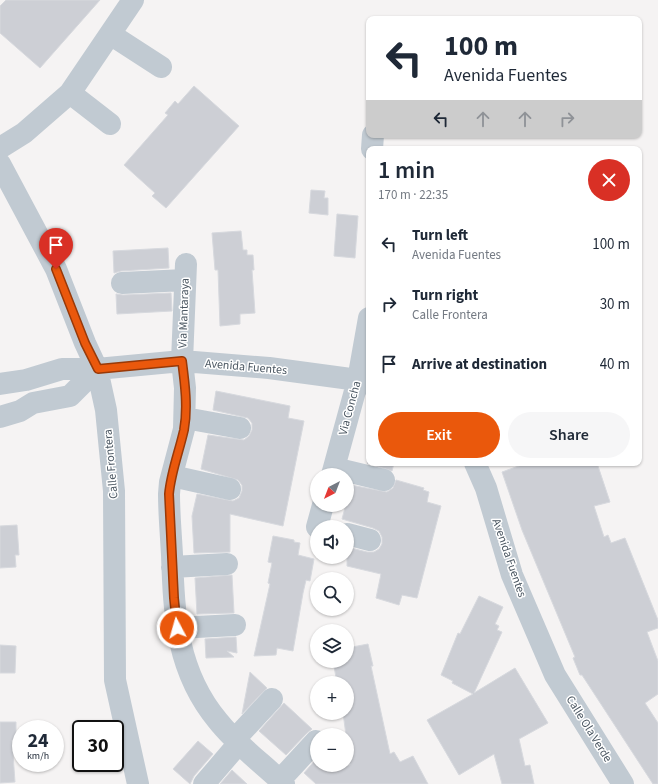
<!DOCTYPE html>
<html lang="en">
<head>
<meta charset="utf-8">
<style>
	body { margin:0; font-family:"Source Sans 3",sans-serif; background:#f6f6f7; color:#1f2937; height:100vh; display:flex; flex-direction:column; font-size:15px; white-space:nowrap }
	* { box-sizing:border-box; margin:0 }
	p { font-size:13px; color:#747a83 }
	.icon { flex:none; width:22px; height:22px; fill:none; stroke:currentColor; stroke-width:2; stroke-linecap:round; stroke-linejoin:round }
	.map { position:relative; flex:1; overflow:hidden }
	.side { position:absolute; left:366px; top:146px; width:276px; height:320px; display:flex; flex-direction:column; background:#fff; border-radius:8px; box-shadow:0 1px 3px #0004 }
	.side>* { flex:none }
	.top-card { position:absolute; left:366px; top:16px; width:276px; height:122px; border-radius:8px; box-shadow:0 1px 3px #0004; background:#fff; color:#1f2937; overflow:hidden }
	.needle { width:26px; rotate:222deg }
	.tools { position:absolute; left:310px; top:468px; display:grid; gap:8px }
	.tools a { display:grid; place-items:center; width:44px; height:44px; border-radius:50%; background:#fff; box-shadow:0 1px 3px #0004; font-size:20px }
	.speed { position:absolute; left:12px; top:720px; display:flex; gap:8px; font-size:20px; font-weight:700; text-align:center }
	.speed>* { display:grid; place-content:center; width:52px; height:52px; border-radius:50%; background:#fff; box-shadow:0 1px 3px #0004; line-height:1 }
	.speed small { font-size:10px; font-weight:400 }
	.speed .limit { border:2px solid #111; border-radius:6px; background:#fff; color:#111 }
	.pin { position:absolute; display:grid; place-items:center; width:34px; height:34px; color:#fff; margin:-41px -17px; border-radius:50% 50% 50% 0; rotate:-45deg; box-shadow:0 0 4px #0007 }
	.pin .icon { rotate:45deg }
	.me { position:absolute; width:44px; margin:-22px; rotate:354deg; stroke-linejoin:round; filter:drop-shadow(0 0 3px #0008) }
	.turn { display:flex; align-items:center; gap:14px; height:84px; padding:0 12px; font-size:18px }
	.turn .icon { width:52px; height:52px; stroke-width:2.5 }
	.turn b { display:block; font-size:28px; line-height:34px }
	.lanes { display:flex; align-items:center; height:38px; padding:0 12px; background:#0003; justify-content:center; gap:20px; direction:ltr }
	.lanes .off { opacity:.35 }
	.round { display:grid; place-items:center; flex:none; width:42px; height:42px; border-radius:21px; background:#f6f6f7 }
	.overview { display:flex; align-items:center; justify-content:space-between; height:68px; padding:0 12px }
	h1 { font-size:24px; font-weight:600; line-height:30px }
	.action { display:flex; gap:8px; margin-top:auto; padding:8px 12px }
	.action a { flex:1; height:46px; border-radius:24px; background:#ea580c; color:#fff; font-size:16px; font-weight:600; line-height:46px; text-align:center }
	.action a+a { background:#f6f6f7; color:#1f2937 }
	ul { padding:0; list-style:none }
	li { display:flex; align-items:center; gap:12px; height:60px; padding:0 12px }
	li div { flex:1 }
	li b { display:block; font-size:15px }
	li em { font-style:normal }
	.map>svg:first-child { display:block }
	.building { fill:#cdcfd5; stroke:#d7d9de }
	.lines { fill:none; stroke-linecap:round; stroke-linejoin:round }
	.minor { stroke:#c1cad2; stroke-width:22 }
	.route-casing { stroke:#983908; stroke-width:10 }
	.route { stroke:#ea580c; stroke-width:7 }
	.labels { text-anchor:middle; dominant-baseline:central; stroke-width:3; stroke-linejoin:round; paint-order:stroke }
	.street-label { font-size:12px; fill:#4a5661; stroke:#fff }
</style>
</head>
<body>
<div class="map">
<svg width="658" height="784" viewBox="0 0 658 784">
	<rect width="100%" height="100%" fill="#f5f3f3"/>
	<path class="building" d="M6,0H100L40,68L0,33V6Z
		M194,86L239,126L166,208L152,196L155,193L124,165L168,115L165,113L175,101L178,104Z
		M311,190L325,191L324,198H328V215L309,213Z
		M337,214L358,216L355,258L334,256Z
		M241,231L243,250H247V255H253L254,270H252L255,313L240,314V324L220,326L218,270H215L212,233Z
		M168,248L169,268L121,271L114,273L113,251Z
		M171,293L172,311L117,314L116,294L123,295Z
		M216,391L290,406L288,418L304,421L283,526L230,514V552L194,553L192,516L197,494L233,501L239,498L242,491V485L238,480L201,469L208,435L244,440L249,436L252,430V423L248,418L213,410Z
		M367,463H394L392,471Z
		M527,463H597L610,502L594,506L604,537L608,535L611,543L625,538L658,620V628L647,632L658,661V694L645,703L658,723V784H653L582,675H580L573,658L575,657L522,530L502,472Z
		M396,480L424,488L423,490L429,492L427,502L441,506L417,598L402,595L399,605L376,598L381,574L347,566V547L367,552H374L379,549L382,544V537L379,531L373,528L342,519L351,485L387,492L393,488Z
		M17,525L19,555H15L16,567L0,568V526Z
		M273,536L294,540V542L300,543L298,555L314,559L310,581L306,580L303,593L293,651L277,648L276,655L254,656L270,584L268,583L272,563L268,562Z
		M232,575L234,613L197,614L195,578Z
		M479,596L503,607L495,624L499,626L497,630L502,632L474,693L515,668L548,723L519,739L525,766L530,765L534,784H502L494,754L459,775L427,720L473,694L452,683L453,681L441,675L458,633L460,634Z
		M236,637L237,653L227,651L234,657L206,658L205,639Z
		M368,644L373,666H371L390,754L394,752L400,762L413,756L428,784H316L304,773L317,758V765H350L343,713H347V683H337L333,661H347V648Z
		M0,645L16,646L15,673H0Z
		M250,672L267,688L242,714Z
		M284,703L312,729L307,733L286,755L259,731Z
		M0,722H16V740H12L15,782L0,783Z
		M198,741L213,754L194,776L190,784L173,769Z
		M232,770L247,784H220Z"/>
	<g class="lines">
		<path class="minor" d="M110,34L161,67
			M70,93L110,124
			M0,148L24,133L70,93L133,0
			M372,149L373,135
			M0,164L56,269L85,343L97,369L106,410L114,491L115,680L138,784
			M186,264L182,361L185,388L184,429L170,482L169,494C169,514 171,535 172,555C174,616 177,672 218,721C237,745 262,763 284,784
			M122,283L185,280
			M0,384L26,380L62,369H97L182,361L269,368L358,380L369,384
			M0,417L20,411L33,403L70,396L97,369
			M185,418L240,428
			M475,463L486,488L512,575L555,675L623,784
			M334,468L384,480
			M332,475L358,380L369,318
			M172,476L230,489
			M317,527L323,505
			M347,534L370,540
			M172,567L227,564
			M177,628L235,625
			M235,739L272,699
			M280,780L316,741
			M204,784L239,743"/>
	</g>
	<g class="lines">
		<defs>
			<path id="route" d="M56,269L85,343L98,369L182,361C185,384 188,408 184,430C179,452 171,472 169,494L174,598L177,628"/>
		</defs>
		<use href="#route" class="route-casing"/>
		<use href="#route" class="route"/>
	</g>
	<g class="labels">
		<g class="street-label">
			<text transform="translate(184 313) rotate(-88)">Via Mantaraya</text>
			<text transform="translate(246 367) rotate(5)">Avenida Fuentes</text>
			<text transform="translate(350 408) rotate(-75)">Via Concha</text>
			<text transform="translate(111 464) rotate(-95)">Calle Frontera</text>
			<text transform="translate(509 558) rotate(71)">Avenida Fuentes</text>
			<text transform="translate(589 729) rotate(58)">Calle Ola Verde</text>
		</g>
	</g>
</svg>
<div class="tools">
<a><svg class="needle" viewBox="-14 -14 28 28"><path d="M0-13l5 13h-10z" fill="#e53935"/><path d="M0 13l5-13h-10z" fill="#747a83"/></svg></a>
<a><svg class="icon" aria-label="sound" viewBox="0 0 24 24"><path d="M4 9h4l5-4v14l-5-4H4zM17 9q2 3 0 6"/></svg></a>
<a><svg class="icon" aria-label="search" viewBox="0 0 24 24"><circle cx="10" cy="10" r="6"/><path d="M15 15l6 6"/></svg></a>
<a><svg class="icon" aria-label="layers" viewBox="0 0 24 24"><path d="M12 4l9 5-9 5-9-5zM3 14l9 5 9-5"/></svg></a>
<a>+</a>
<a>−</a>
</div>
<div class="speed"><div>24<small>km/h</small></div><div class="limit">30</div></div>
<div class="pin" style="left:56px;top:269px;background:#d93025"><svg class="icon" aria-label="arrive" viewBox="0 0 24 24"><path d="M6 21V4h12l-3 4 3 4H6"/></svg></div>
<svg class="me" style="left:177px;top:628px" viewBox="-20 -20 40 40"><circle r="17" fill="#ea580c" stroke="#fff" stroke-width="3"/><path d="M0-11L8 9 0 5-8 9z" fill="#fff"/></svg>
<div class="top-card">
<div class="turn"><svg class="icon" aria-label="left" viewBox="0 0 24 24"><path d="M17 20v-9H6M10 6l-5 5 5 5"/></svg><div><b>100 m</b>Avenida Fuentes</div></div>
<div class="lanes"><svg class="icon" aria-label="left" viewBox="0 0 24 24"><path d="M17 20v-9H6M10 6l-5 5 5 5"/></svg><svg class="icon off" aria-label="ahead" viewBox="0 0 24 24"><path d="M12 20V5M6 11l6-6 6 6"/></svg><svg class="icon off" aria-label="ahead" viewBox="0 0 24 24"><path d="M12 20V5M6 11l6-6 6 6"/></svg><svg class="icon off" aria-label="right" viewBox="0 0 24 24"><path d="M7 20v-9h11M14 6l5 5-5 5"/></svg></div>
</div>
<section class="side">
<div class="overview"><div><h1>1 min</h1><p>170 m · 22:35</p></div><a class="round" style="background:#d93025;color:#fff"><svg class="icon" aria-label="close" viewBox="0 0 24 24"><path d="M6 6l12 12M18 6L6 18"/></svg></a></div>
<ul>
<li><svg class="icon" aria-label="left" viewBox="0 0 24 24"><path d="M17 20v-9H6M10 6l-5 5 5 5"/></svg><div><b>Turn left</b><p>Avenida Fuentes</p></div><em>100 m</em></li>
<li><svg class="icon" aria-label="right" viewBox="0 0 24 24"><path d="M7 20v-9h11M14 6l5 5-5 5"/></svg><div><b>Turn right</b><p>Calle Frontera</p></div><em>30 m</em></li>
<li><svg class="icon" aria-label="arrive" viewBox="0 0 24 24"><path d="M6 21V4h12l-3 4 3 4H6"/></svg><div><b>Arrive at destination</b></div><em>40 m</em></li>
</ul>
<div class="action"><a>Exit</a><a>Share</a></div>
</section>
</div>
</body>
</html>
